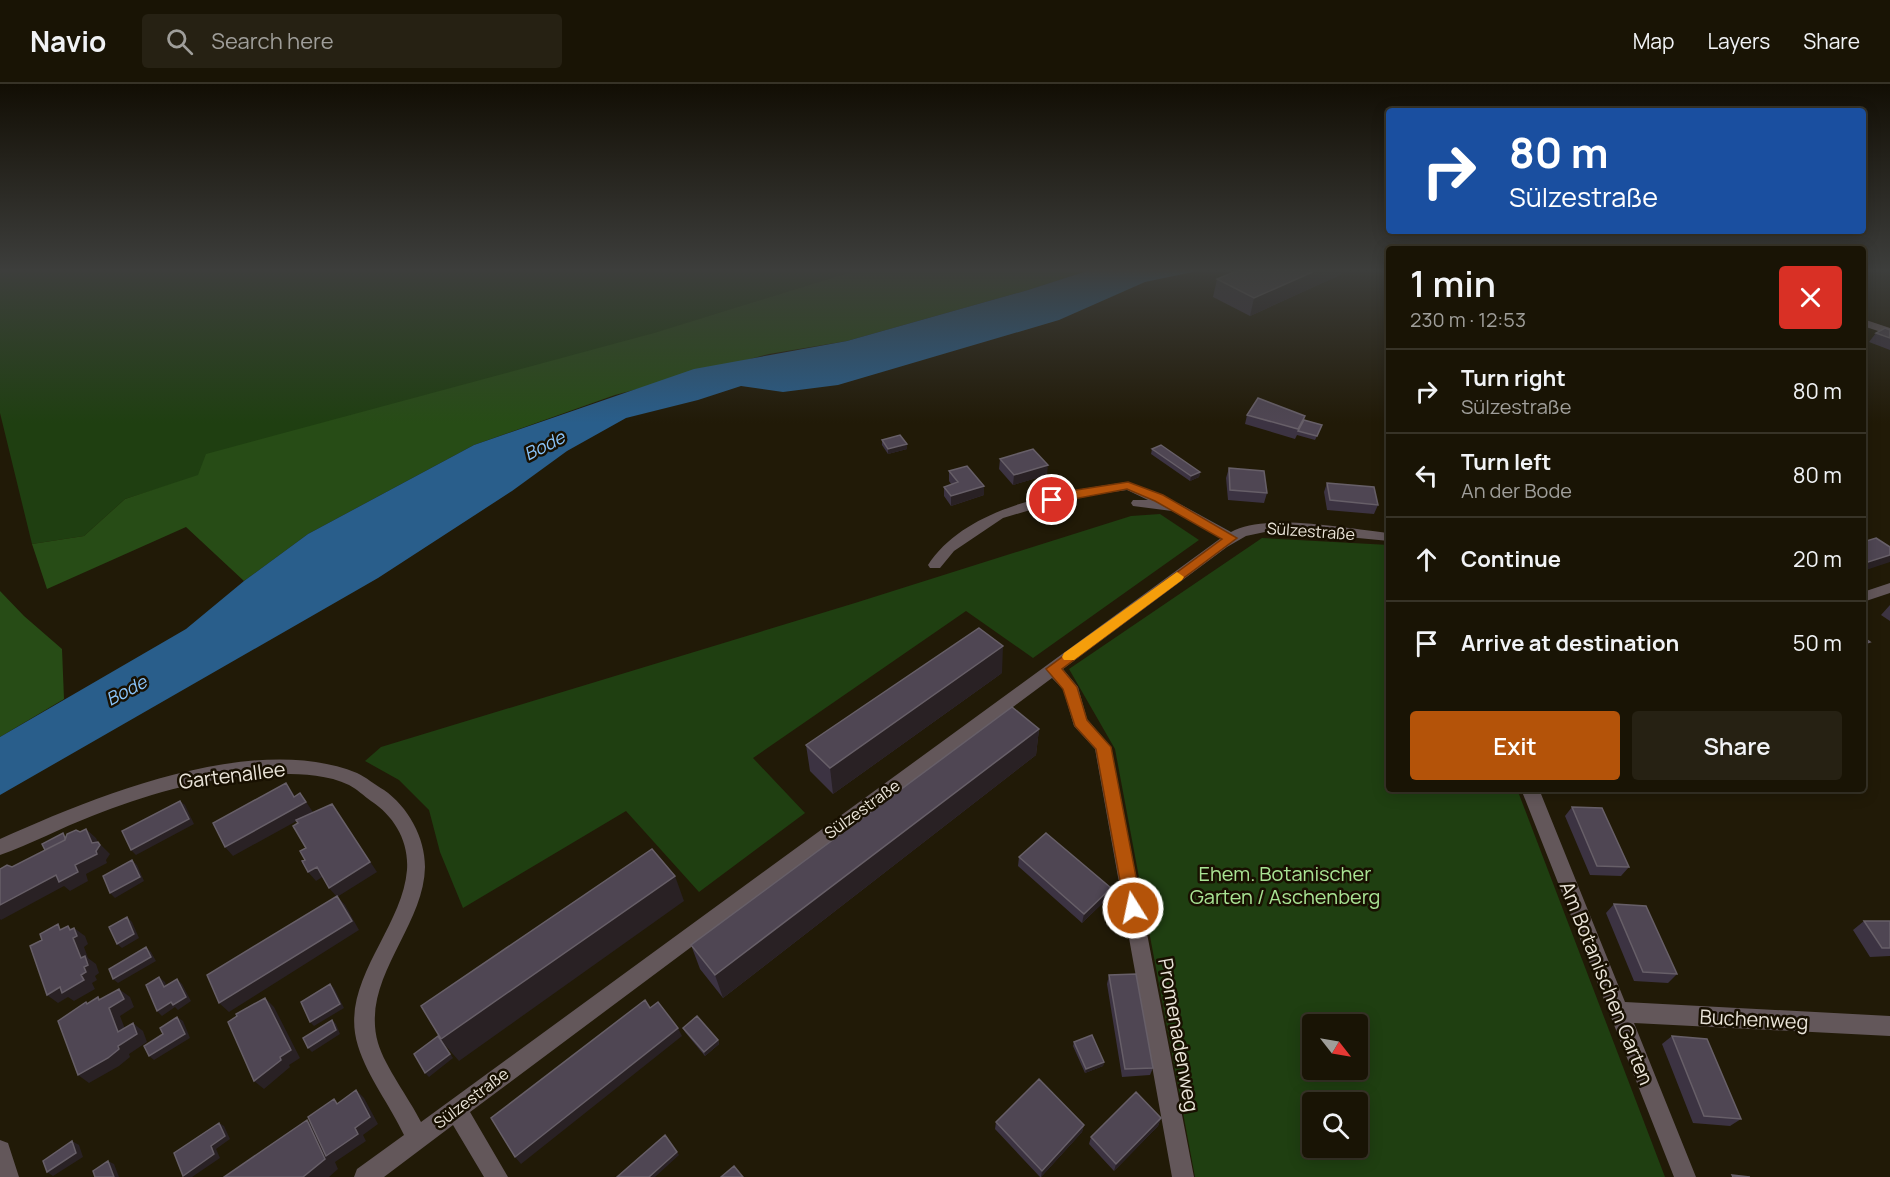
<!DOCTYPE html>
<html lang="en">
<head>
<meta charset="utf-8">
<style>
	body { margin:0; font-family:Manrope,sans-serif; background:#262113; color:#f1f3f6; height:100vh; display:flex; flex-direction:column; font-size:22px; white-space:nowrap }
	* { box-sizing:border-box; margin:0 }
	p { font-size:20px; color:#9f9e9a }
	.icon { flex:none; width:33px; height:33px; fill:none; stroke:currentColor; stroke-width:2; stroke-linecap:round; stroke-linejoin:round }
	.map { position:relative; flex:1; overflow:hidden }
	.side { position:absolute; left:1386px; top:162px; width:480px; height:546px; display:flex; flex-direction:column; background:#191405; border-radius:6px; box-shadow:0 3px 15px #0003,0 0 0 2px #373327 }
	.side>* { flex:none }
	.guide { position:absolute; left:1386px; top:24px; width:480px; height:126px; border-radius:6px; box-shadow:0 3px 15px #0003,0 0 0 2px #373327; background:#1a4fa0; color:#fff; overflow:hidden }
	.needle { width:39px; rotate:121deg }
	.buttons { position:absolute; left:1302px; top:930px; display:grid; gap:12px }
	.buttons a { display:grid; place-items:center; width:66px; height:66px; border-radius:6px; background:#191405; box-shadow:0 3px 15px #0003,0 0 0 2px #373327; font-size:30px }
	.pin { position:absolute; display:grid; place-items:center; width:51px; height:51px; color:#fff; margin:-26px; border:3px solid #fff; border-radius:50%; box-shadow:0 2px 6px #0007 }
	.me { position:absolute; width:66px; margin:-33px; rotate:350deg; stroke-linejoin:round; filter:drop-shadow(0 0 4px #0008) }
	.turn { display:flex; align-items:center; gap:21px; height:126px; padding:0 24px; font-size:27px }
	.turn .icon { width:78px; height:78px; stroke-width:2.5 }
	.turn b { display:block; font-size:42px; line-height:51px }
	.round { display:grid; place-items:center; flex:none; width:63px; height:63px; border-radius:6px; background:#262113 }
	.summary { display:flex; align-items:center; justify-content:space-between; height:102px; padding:0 24px }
	h1 { font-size:36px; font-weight:600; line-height:45px }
	.button { display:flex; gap:12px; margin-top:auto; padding:12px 24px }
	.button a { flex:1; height:69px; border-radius:6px; background:#b45309; color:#fff; font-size:24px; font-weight:600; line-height:69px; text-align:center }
	.button a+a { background:#262113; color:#f1f3f6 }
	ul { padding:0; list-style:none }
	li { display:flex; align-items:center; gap:18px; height:84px; padding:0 24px; border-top:2px solid #373327 }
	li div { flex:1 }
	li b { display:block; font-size:22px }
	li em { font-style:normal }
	header { display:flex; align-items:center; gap:36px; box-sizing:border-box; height:84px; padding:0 30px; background:#191405; border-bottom:2px solid #373327 }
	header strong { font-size:28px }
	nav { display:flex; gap:33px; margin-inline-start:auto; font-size:21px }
	.search { width:420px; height:54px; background:#262113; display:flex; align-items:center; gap:15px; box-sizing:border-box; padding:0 21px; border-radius:6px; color:#9f9e9a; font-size:22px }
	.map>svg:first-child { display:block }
	.green { fill:#1f3f11; fill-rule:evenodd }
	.forest { fill:#274c16 }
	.water { fill:#295e8b }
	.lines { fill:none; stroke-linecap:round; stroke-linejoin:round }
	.minor { fill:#63575a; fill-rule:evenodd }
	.wall { fill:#3c3342 }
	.shaded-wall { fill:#292124 }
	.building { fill:#4f4653; stroke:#675f68; stroke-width:1.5 }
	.route { fill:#b45309; stroke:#753606; stroke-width:1.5 }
	.slow { fill:#f59e0b }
	.labels { text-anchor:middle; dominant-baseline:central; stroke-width:5; stroke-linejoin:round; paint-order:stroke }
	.street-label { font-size:16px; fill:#eae4d9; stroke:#181001 }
	.water-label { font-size:18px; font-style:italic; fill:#8bc6fc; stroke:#181001 }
	.near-street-label { font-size:20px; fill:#eae4d9; stroke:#181001 }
	.near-park-label { font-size:20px; fill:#a9e494; stroke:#181001 }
</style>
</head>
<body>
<header>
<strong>Navio</strong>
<div class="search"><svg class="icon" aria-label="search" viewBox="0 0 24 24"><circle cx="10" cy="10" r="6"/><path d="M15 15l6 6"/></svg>Search here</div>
<nav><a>Map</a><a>Layers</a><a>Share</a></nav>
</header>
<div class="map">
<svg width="1890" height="1093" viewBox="0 0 1890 1093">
	<rect width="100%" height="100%" fill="#211a07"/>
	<path class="green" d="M0,186H857L125,415L84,452L32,460L0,329Z
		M1160,430L1199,456L1033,574L966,527L753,674L805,729L699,808L626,727L463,824L440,768L429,726L399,696L365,677L381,663L855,519L1131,432Z
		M1262,454L1389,461V705H1517L1665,1093H1195L1115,665L1069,585ZM1358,940V986H1312V940ZM1358,1018V1064H1312V1018Z"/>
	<path class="forest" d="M857,186H1090L1028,206L847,257L769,270L615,311L474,361L308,450L244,497L186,443L47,505L32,460L84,452L125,415L198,391L206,370L654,249Z
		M0,507L24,532L62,565L64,615L0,653Z"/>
	<path class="water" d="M1090,186H1202L1145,198L1059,236L838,301L783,308L741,302L698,316L626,334L567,367L512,407L378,494L0,711V653L186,545L244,497L308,450L474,361L694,285L847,257L1028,206Z"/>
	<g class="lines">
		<path class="minor" d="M1863,235L1890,244V251L1863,242Z
			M1128,398L1180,420L1231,448C1266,428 1349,445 1389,449V457L1275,446L1246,452L1227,463L1063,585L1078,603L1087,635L1111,663L1194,1093H1172L1095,665L1074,642L1063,605L1052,594L470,1028L508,1093H484L453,1041L384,1093H354L357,1085L404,1051C390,1021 368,994 358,962C338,899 402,846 407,786C409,757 394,732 371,717C364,712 357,705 349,701C329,691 303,690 282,690C217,690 152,708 92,732C61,744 31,760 0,771V755C96,712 254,647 357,689C366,693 375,701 384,706C408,723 425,753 425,783C424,844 360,895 378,959C385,983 409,1014 421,1038L1221,454L1172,427L1133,422L1131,419L1133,416H1148L1127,406L1071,414L1003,434L954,467L940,484H930L928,481C967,421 1063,407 1128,398Z
			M1890,499V509L1863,518V508Z
			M1521,705H1539L1625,918L1890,932V952L1634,939L1696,1093H1674Z
			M0,1056L8,1059L19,1093H0Z"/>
	</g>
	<path class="wall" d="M1342,190L1250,232L1213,213L1217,195Z
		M1890,246V266L1869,258L1876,249Z
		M1247,331L1305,332L1304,336L1320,346L1315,356L1297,351L1295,355L1245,340Z
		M882,356L907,360V365L888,370L882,361Z
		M1152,365L1200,388L1199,393L1190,397L1151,370Z
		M1000,375L1047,391L1013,401L999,385Z
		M1229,384L1267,409L1264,419L1228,416L1226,394Z
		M949,387L984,411L951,422L944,412V403L951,400L949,397Z
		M1327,399L1378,421L1374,430L1327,426L1324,408Z
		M1890,521V537L1881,531Z
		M1002,589L833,710L810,687L806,661Z
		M1039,645L1036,671L723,914L700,885L691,861Z
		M1572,723L1629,783L1621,792L1590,791L1565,732Z
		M1019,773L1109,813L1082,839L1018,782Z
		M1614,820L1677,890L1668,899L1634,897L1606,829Z
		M1864,837H1890V872L1870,873L1853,846Z
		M1109,891L1153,984L1150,991L1122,993L1107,900Z
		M683,944L718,956L719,960L705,972L685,948Z
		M1672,952L1741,1035L1730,1042L1693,1039L1662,960Z
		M1074,958L1104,978L1103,982L1085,989L1073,962Z
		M1161,1034L1158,1042L1114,1087L1089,1060L1091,1053Z
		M996,1038L1084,1041L1082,1048L1041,1093H1040L995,1045Z"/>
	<path class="shaded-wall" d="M1317,186H1343L1342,190L1250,232L1254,214Z
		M907,360V365L888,370V365Z
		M1048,381L1047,391L1013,401L1014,391Z
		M1200,388L1199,393L1190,397L1191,392Z
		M984,402V411L951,422V412Z
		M1890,471V478L1863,487V481L1865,479Z
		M1870,558L1863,565V560Z
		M1003,562L1002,589L833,710L830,684Z
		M1039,645L1036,671L723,914L715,891Z
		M286,699L293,709L300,721V709L313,728L233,772L225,763L294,713Z
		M180,717L185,721L194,740L136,771L131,766Z
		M332,720L377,788L337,813L329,804Z
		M86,745L96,754L98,758L110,770L106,776L107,779L86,790L88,797L70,807L64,802L1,836L0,835V821L75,781L92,759Z
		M132,776L137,781L144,797L115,814L110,809Z
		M317,783L324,792L316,797L308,788Z
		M675,792L684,817L459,977L444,960L453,974L429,993L425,989L438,952Z
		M1111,804L1109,813L1082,839L1084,830Z
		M337,812L345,821L359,846L229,928L219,919Z
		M127,833L132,838L139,854L122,864L117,860Z
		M68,842L75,848L74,844L85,852L88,860L84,863L88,874L96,880L99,889L95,892L97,896L92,899L95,905L74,917L68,913L58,919L47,911L81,891L84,883Z
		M146,863L151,868L156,877L118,899L113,895Z
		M159,893L165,898L169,908L164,903Z
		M177,895L182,900L191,917L178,926L175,923L162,932L157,927Z
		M330,900L334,904L344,924L314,942L310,938Z
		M119,905L130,913L134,923L120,932L129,955L133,939L143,947L147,958L129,970L130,973L119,982L89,999L78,991L118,962V948L98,913L109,921Z
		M265,914L274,923L300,974L289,981L290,983L264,1005L254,997Z
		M177,933L183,937L190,954L154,976L149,972Z
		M332,936L336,940L340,950L312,968L308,964Z
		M678,944L682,952L521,1080L515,1073Z
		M718,956L719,960L705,972L704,968Z
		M1104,978L1103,982L1085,989L1086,985Z
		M356,1006L364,1014L378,1040L363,1051L366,1057L335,1078L338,1085L329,1093H303L307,1036L320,1047L355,1044Z
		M1161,1034L1158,1042L1114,1087L1116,1080Z
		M219,1039L224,1042L230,1055L216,1065L220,1074L192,1093H184L183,1092L211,1062Z
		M1084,1041L1082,1048L1041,1093L1042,1087Z
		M72,1057L79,1061L83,1073L53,1092L47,1088Z
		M677,1068L679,1071L655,1093H649Z
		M108,1077L114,1080L119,1093H114Z"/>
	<path class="building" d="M1239,186H1317L1254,214L1217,195Z
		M1885,244L1890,246V254L1876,249Z
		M1258,314L1305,332L1298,345L1247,331Z
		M1304,336L1322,341L1317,352L1298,347Z
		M900,351L907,360L888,365L882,356Z
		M1161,361L1200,388L1191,392L1152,365Z
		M1033,365L1048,381L1014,391L1000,375Z
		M967,382L984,402L951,412L944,403L958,398L949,387Z
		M1229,384L1264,387L1267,409L1230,406Z
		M1327,399L1374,403L1378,421L1330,416Z
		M1876,454L1890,463V471L1865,479L1863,477V458Z
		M979,544L1003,562L830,684L806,661Z
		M1863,553L1870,558L1863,560Z
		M1012,623L1039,645L715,891L691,861Z
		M286,699L294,713L300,709L306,718L225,763L213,739Z
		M180,717L189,735L131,766L122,747Z
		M332,720L370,778L329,804L317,783L308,788L302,777L305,776L300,767L306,764L293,742L298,739L296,736Z
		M1572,723L1602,724L1629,783L1597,782Z
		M86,745L92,759L98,758L100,761L96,767L97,770L75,781L78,788L59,798L56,791L0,821V785L7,781L12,783L65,756L67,750L76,746L80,748Z
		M63,749L65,754V756L45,766L42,760Z
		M1046,749L1111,804L1084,830L1019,773Z
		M652,765L675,792L441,955L421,922Z
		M132,776L140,793L110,809L103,792Z
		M337,812L352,837L219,919L207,891Z
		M1614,820L1646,822L1677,890L1643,888Z
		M127,833L134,850L117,860L109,843Z
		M1864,837H1890V864H1882Z
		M58,840L60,846L68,842L70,846L74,844L77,852L73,854L81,874L85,872L88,881L84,883L86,888L81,891L84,896L62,909L60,903L47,911L30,862L42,856L40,850Z
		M146,863L151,873L113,895L109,885Z
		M1136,890L1153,984L1125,985L1109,891Z
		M159,893L164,903L177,895L186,913L173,921L171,918L157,927L146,901Z
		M330,900L340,920L310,938L301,918Z
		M119,905L124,915L109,924L118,948L133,939L137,950L118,962L119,965L108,974L78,991L58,937L86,918L87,920L98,913L99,916Z
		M265,914L291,966L280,973L281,976L254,997L228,938L237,932L236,930Z
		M645,916L650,924L658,918L678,944L515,1073L491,1034Z
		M697,932L718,956L704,968L683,944Z
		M177,933L185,950L149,972L144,962L163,950L160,944Z
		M332,936L336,946L308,964L303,954Z
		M1092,951L1104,978L1086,985L1074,958Z
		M438,952L450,970L425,989L414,970Z
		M1672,952L1707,955L1741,1035L1704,1032Z
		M1039,995L1084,1041L1042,1087L996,1038Z
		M356,1006L370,1033L355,1044L358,1050L326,1072L308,1033L334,1015L337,1020Z
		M1136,1008L1161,1034L1116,1080L1091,1053Z
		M307,1036L325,1075L303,1093H224Z
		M219,1039L225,1052L211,1062L214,1070L183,1092L174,1069Z
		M665,1051L677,1068L649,1093H617Z
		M72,1057L76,1069L47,1088L43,1077Z
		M108,1077L114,1093H95L93,1087Z
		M734,1082L743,1093H721Z
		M1732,1091L1750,1093H1733Z"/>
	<linearGradient id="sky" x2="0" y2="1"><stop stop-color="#120e04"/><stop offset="0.55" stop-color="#3d3e3c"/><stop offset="1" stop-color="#3d3e3c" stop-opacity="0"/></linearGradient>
	<rect width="1890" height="339" fill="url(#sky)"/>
	<path class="route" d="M1128,398L1163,411L1237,454L1062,585L1077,603L1087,636L1111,663L1142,824L1139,829L1133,831L1127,829L1125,824L1096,665L1075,642L1063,605L1046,585L1222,455L1155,417L1127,405L1052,419L1046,416L1048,413L1070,407Z"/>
	<path class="slow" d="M1177,488L1184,493L1182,496L1074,576H1064L1062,573L1064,569Z"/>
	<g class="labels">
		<g class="street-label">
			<text transform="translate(1311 447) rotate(4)">Sülzestraße</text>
			<text transform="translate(862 725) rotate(-36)">Sülzestraße</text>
			<text transform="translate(471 1014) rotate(-37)">Sülzestraße</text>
		</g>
		<g class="water-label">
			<text transform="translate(544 361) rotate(-27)">Bode</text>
			<text transform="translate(126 606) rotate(-28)">Bode</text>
		</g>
		<g class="near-street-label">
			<text transform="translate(232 691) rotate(-7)">Gartenallee</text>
			<text transform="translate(1607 899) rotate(68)">Am Botanischen Garten</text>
			<text transform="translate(1754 935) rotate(3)">Buchenweg</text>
			<text transform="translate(1179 951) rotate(80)">Promenadenweg</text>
		</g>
		<g class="near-park-label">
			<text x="1285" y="789">Ehem. Botanischer<tspan x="1285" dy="23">Garten / Aschenberg</tspan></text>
		</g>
	</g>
</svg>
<div class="buttons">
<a><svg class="needle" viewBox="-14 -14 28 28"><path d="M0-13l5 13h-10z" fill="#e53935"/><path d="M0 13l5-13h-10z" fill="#9f9e9a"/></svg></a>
<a><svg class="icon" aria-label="search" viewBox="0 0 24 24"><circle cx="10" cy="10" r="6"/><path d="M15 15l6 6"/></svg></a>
</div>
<div class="pin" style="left:1052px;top:416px;background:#d93025"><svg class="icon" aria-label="arrive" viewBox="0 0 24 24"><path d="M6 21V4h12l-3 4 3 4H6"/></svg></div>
<svg class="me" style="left:1133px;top:824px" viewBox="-20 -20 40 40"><circle r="17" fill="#b45309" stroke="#fff" stroke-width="3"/><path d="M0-11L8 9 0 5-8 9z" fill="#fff"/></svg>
<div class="guide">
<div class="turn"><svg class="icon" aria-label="right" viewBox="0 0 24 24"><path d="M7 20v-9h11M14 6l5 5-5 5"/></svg><div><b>80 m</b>Sülzestraße</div></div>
</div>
<section class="side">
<div class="summary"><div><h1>1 min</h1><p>230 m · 12:53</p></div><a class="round" style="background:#d93025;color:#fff"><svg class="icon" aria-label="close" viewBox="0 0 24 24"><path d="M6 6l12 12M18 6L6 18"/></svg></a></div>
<ul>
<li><svg class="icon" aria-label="right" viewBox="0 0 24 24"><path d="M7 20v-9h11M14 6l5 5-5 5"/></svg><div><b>Turn right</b><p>Sülzestraße</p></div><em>80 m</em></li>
<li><svg class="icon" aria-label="left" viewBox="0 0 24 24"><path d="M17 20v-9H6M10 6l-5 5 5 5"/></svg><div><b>Turn left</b><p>An der Bode</p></div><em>80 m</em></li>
<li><svg class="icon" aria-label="ahead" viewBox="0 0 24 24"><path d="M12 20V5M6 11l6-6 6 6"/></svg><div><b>Continue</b></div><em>20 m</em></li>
<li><svg class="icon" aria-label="arrive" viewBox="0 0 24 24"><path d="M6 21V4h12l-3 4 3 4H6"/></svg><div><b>Arrive at destination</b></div><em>50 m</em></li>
</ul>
<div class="button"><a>Exit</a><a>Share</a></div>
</section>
</div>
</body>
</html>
